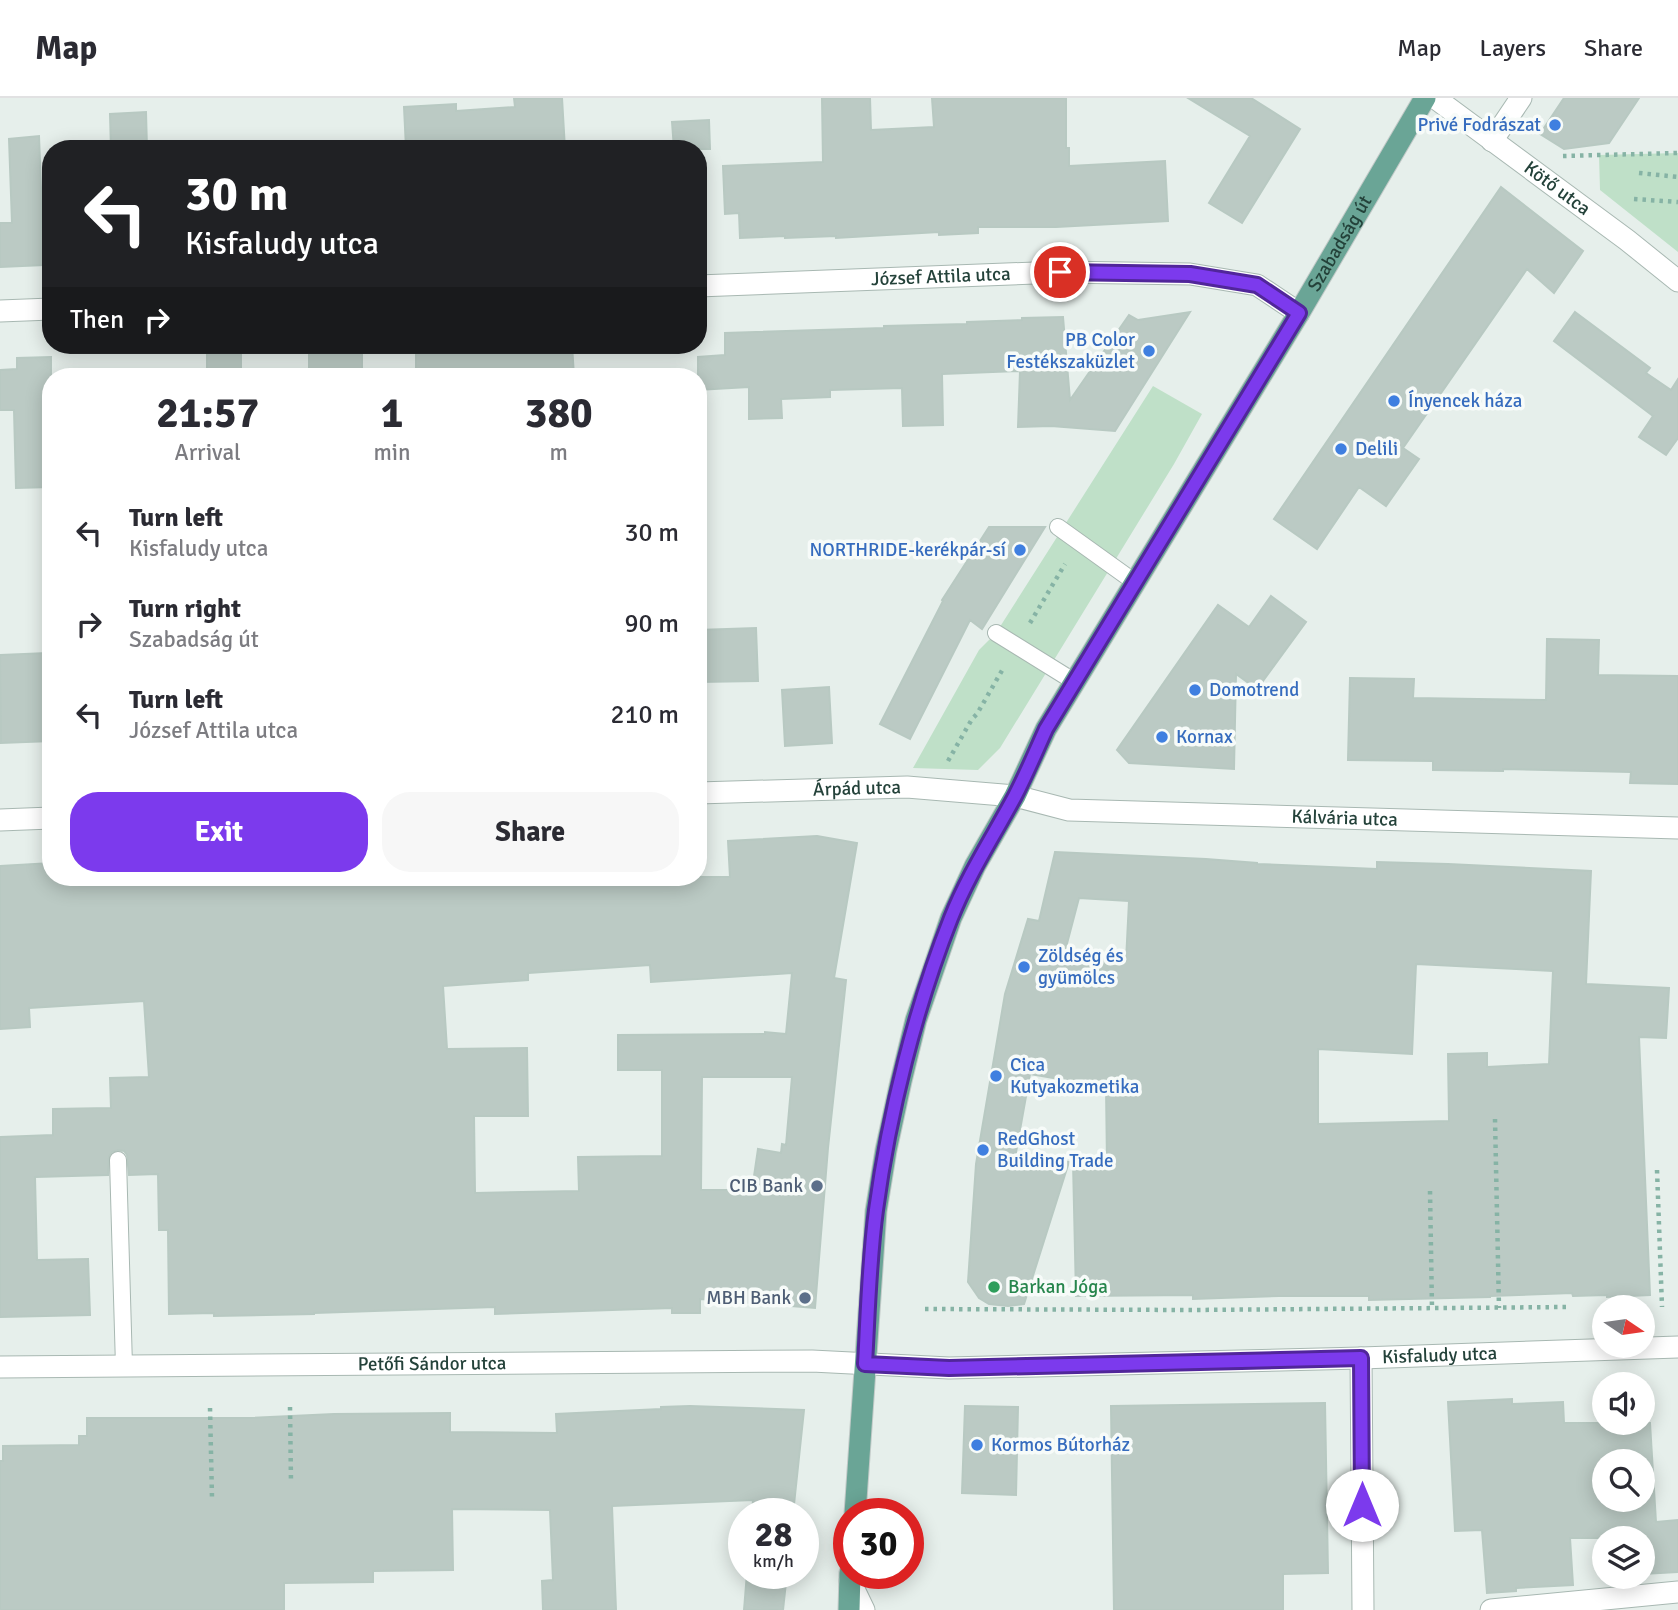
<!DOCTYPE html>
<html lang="en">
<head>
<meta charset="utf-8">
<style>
	body { margin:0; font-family:Signika,sans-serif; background:#f7f7f7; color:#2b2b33; height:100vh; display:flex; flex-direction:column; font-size:26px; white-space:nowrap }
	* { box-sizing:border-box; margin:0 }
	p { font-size:23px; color:#7c7c81 }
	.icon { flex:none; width:38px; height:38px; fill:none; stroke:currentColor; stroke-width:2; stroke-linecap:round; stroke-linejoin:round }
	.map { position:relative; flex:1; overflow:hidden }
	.panel { position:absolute; left:42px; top:270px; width:665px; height:518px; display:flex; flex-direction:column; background:#fff; border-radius:28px; box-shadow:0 4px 18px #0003 }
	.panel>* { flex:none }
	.guide { position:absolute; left:42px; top:42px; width:665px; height:214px; border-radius:28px; box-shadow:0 4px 18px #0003; background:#202124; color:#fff; overflow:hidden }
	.needle { width:46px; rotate:103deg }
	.tools { position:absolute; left:1592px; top:1197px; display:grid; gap:14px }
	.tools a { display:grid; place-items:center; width:63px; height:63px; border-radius:50%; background:#fff; box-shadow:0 4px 18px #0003; font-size:35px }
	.speed { position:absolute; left:728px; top:1400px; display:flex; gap:14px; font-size:35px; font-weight:700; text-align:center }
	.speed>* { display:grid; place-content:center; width:91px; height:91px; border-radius:50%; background:#fff; box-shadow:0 4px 18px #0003; line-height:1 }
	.speed small { font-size:18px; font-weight:400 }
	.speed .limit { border:10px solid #d22; background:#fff; color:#111 }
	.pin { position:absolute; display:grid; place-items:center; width:60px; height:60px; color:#fff; margin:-30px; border:4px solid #fff; border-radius:50%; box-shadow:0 2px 7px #0007 }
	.me { position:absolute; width:77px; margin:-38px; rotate:0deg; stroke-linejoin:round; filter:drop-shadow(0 0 5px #0008) }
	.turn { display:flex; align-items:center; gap:24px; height:147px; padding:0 28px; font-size:32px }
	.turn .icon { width:91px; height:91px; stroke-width:2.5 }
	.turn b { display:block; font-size:49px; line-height:60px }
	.then { display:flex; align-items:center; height:66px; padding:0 28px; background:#0003; gap:14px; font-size:26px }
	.eta { display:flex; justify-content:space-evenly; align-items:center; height:119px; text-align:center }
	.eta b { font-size:42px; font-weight:700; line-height:49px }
	.button { display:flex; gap:14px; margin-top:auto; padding:14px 28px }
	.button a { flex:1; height:80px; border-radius:28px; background:#7c3aed; color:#fff; font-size:28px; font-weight:700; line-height:80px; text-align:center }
	.button a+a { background:#f7f7f7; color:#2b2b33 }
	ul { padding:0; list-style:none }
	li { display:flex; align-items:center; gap:21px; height:91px; padding:0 28px }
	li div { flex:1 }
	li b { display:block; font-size:26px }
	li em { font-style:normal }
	header { display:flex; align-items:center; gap:42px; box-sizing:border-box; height:98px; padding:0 35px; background:#fff; border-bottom:2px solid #e1e1e2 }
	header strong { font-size:33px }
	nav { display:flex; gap:38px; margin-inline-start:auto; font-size:24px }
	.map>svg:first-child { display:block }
	.green { fill:#bfe0c8 }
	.building { fill:#bbcac4; stroke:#b8c9c2; stroke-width:2; fill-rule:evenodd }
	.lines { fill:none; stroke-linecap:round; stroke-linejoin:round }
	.service-casing { stroke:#a8b8b2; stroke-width:18 }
	.minor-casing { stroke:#a8b8b2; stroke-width:23 }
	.primary-casing { stroke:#c2cac8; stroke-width:23 }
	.path { stroke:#86b3a5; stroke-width:4.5; stroke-dasharray:3.5 5; stroke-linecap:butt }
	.service { stroke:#fff; stroke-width:16 }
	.minor { stroke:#fff; stroke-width:21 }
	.primary { stroke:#6aa596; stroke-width:21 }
	.route-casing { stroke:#51269a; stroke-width:18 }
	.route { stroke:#7c3aed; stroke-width:12 }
	.shop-dot { fill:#3f7fe0; stroke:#f7fbf9; stroke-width:2.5 }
	.service-dot { fill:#5c6f8a; stroke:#f7fbf9; stroke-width:2.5 }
	.leisure-dot { fill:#2e9e5b; stroke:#f7fbf9; stroke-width:2.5 }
	.labels { text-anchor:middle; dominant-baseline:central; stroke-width:7; stroke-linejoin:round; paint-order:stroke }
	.shop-label { font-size:19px; fill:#366cbe; stroke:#f7fbf9; text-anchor:start }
	.street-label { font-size:19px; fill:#24423a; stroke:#f7fbf9 }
	.service-label { font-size:19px; fill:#4e5e75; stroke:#f7fbf9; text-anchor:end }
	.leisure-label { font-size:19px; fill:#27864d; stroke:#f7fbf9; text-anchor:start }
</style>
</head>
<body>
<header>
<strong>Map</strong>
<nav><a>Map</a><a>Layers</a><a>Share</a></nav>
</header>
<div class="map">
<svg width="1678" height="1512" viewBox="0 0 1678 1512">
	<rect width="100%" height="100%" fill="#e6efeb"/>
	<path class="green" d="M1678,55V154L1600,92L1599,57Z
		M1153,288L1202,316L1174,366L1000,650L978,672L913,670L979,552L996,535Z"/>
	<path class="building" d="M514,0H562L565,51L406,50L404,9L456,6V13L515,9Z
		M822,0H870L871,32L934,29L932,0H1066V50H1069V68L1165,63L1168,123L1056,129H978V135L939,137V134L836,140V138L785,140V138L740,140L739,115L725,116L723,68L823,64Z
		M1188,0H1251L1300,31L1242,125L1209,105L1250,38Z
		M1564,0H1639L1609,45L1564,51L1540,36Z
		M146,14L147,51H111L110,16Z
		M709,22L710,51H674L672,24Z
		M39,38L44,167L0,169V125H12L9,41Z
		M1501,89L1583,153L1554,195L1527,171L1403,350L1419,361L1386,408L1359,389L1317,451L1274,421Z
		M1190,214L1115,333L1051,328L1018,329L1020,273L942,276L943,327L903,328L902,290L830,292V299L781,301L782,320L749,321V289L698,292V259L725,257V235L884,230V228L967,226V224L1022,222V220L1063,219L1070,302L1129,217L1138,222Z
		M1575,214L1650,270L1646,275L1671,292L1678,281V340L1666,357L1639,339L1653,318L1554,243Z
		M416,247H572L574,278H416Z
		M362,248V278H309V249Z
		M241,250V278H207V251Z
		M51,259V389L16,390L14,312H0V272L17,271V260Z
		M989,429H1045L982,531L970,522L910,641L880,626L943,503L942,502Z
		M1271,498L1306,524L1257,591L1236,576L1234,671L1129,665L1117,652L1218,507L1249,529Z
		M756,530L758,583L698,584V532Z
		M1547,541L1599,542L1598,577L1678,578V686L1630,685L1631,674L1503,671V673L1433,672V663L1348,662L1350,580L1414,581L1413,600L1546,602Z
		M47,555L51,643L1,645L0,557Z
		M829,589L832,645L785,648L782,592Z
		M817,738L857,745L834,880L846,882L828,1050L815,1210L700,1201V1215H672V1210L495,1216V1209L314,1215V1216L214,1218V1215L169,1216L168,1132H159L158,1076L129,1077L127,1057L124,1053L118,1052L112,1054L109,1058L108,1077L35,1079L37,1162L88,1161L90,1217L0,1219V1039L53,1037V1011L111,1010L110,980L149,979L144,903L29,910L30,929L0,931V768L51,765V779H730L728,743ZM650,867L651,884L792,875L786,936L765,934V936L618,937V972H662V1058L578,1059L579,1093L475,1095L474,1018H528L527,950L447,951L443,888L528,882V875ZM702,979H792L786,1047L782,1046L781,1055L758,1051L752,1092H701Z
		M1055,754L1206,761L1257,765V766L1377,771V764L1448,766L1591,773L1586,886L1669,890L1666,940L1639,939L1650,1197L1607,1199V1197L1573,1198L1572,1195L1490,1198V1199L1369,1202V1198H1279L1193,1201V1197L1076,1198L1073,1064L1107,1066L1106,989L1030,976L1015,1060L1069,1064L1024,1206L1008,1208L989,1206L979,1200L968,1184L976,1066L1005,896L1028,821L1039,823ZM1079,800L1129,803L1126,863L1064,857ZM1416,866L1553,873L1549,966L1487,969V955L1448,956L1449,1023L1318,1026V951L1412,956Z
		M1512,1301V1306L1563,1304L1564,1325H1650L1656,1424L1678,1422V1474L1643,1476V1440H1570L1573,1487L1516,1490V1493L1487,1495L1482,1432L1455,1433L1448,1304ZM1605,1363H1643V1402H1605Z
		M1325,1305L1328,1475L1283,1476V1512H1114L1111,1308Z
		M690,1308L804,1312L793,1416H752L753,1402L612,1408L616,1512H543L542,1483L553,1482L550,1412L452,1411L453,1472L373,1473V1484L284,1485V1512H0V1363H3V1348L79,1347V1338H87V1320H250L334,1316L450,1315V1334L557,1335L556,1316L661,1311V1309Z
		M965,1308L1018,1309L1016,1397L962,1395Z
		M747,1475H787L783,1512H744Z"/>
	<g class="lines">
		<defs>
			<path id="service" d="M1058,429L1136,485
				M996,535L1075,584
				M118,1062L124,1268"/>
			<g id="minor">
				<path id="s1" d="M1435,0L1627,142L1678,183"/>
				<path d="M1492,43L1521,0"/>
				<path id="s2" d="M698,188L1060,174L1190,176L1257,187L1299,215"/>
				<path d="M0,213L51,211"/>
				<path id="s3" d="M698,695L907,689L1015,698L1069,712L1678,730"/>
				<path d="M0,722L51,720"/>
				<path d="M1361,1260L1363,1512"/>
				<path id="s4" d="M0,1269L812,1263L949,1270L1361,1260L1678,1249"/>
				<path d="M850,1483L864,1512"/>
				<path d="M1491,1512L1678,1494"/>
			</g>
			<g id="primary">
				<path id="s5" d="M855,1416L876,1113L886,1052L901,983L916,922L951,820L975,768L1015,698L1046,631L1299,215L1425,0"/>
				<path d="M849,1512L850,1475"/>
			</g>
		</defs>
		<use href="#service" class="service-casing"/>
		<use href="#minor" class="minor-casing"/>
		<use href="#primary" class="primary-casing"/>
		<path class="path" d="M1563,58L1678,55
			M1639,75L1678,79
			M1634,101L1678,104
			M1030,525L1065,466
			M948,663L972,621L977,616L1004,569
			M1495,1021L1499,1210
			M1657,1072L1662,1209
			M1430,1093L1432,1210
			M925,1211L1190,1212L1569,1209
			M290,1309L291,1385
			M210,1310L212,1400"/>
		<use href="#service" class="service"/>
		<use href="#minor" class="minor"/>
		<use href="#primary" class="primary"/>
	</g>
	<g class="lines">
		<defs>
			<path id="route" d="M1060,174L1190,176L1257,187L1299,215L1046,631C1036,653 1026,677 1015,698C993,739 968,777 951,820C915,911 889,1016 876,1112C869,1163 868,1215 865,1266L949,1270L1361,1260L1362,1407"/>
		</defs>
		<use href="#route" class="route-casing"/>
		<use href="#route" class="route"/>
	</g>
	<g class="shop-dot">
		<circle cx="1555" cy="27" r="7"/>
		<circle cx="1149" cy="253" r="7"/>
		<circle cx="1394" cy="303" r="7"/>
		<circle cx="1341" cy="351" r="7"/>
		<circle cx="1020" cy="452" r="7"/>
		<circle cx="1195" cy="592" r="7"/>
		<circle cx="1162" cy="639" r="7"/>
		<circle cx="1024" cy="869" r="7"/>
		<circle cx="996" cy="978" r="7"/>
		<circle cx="983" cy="1052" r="7"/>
		<circle cx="977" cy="1347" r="7"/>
	</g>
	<g class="service-dot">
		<circle cx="817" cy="1088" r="7"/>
		<circle cx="805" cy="1200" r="7"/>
	</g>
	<circle class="leisure-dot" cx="994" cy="1189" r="7"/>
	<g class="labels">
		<g class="shop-label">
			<text x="1541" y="27" text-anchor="end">Privé Fodrászat</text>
			<text x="1135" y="242" text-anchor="end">PB Color<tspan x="1135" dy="22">Festékszaküzlet</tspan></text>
			<text x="1408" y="303">Ínyencek háza</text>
			<text x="1355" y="351">Delili</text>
			<text x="1006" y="452" text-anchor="end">NORTHRIDE-kerékpár-sí</text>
			<text x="1209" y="592">Domotrend</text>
			<text x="1176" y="639">Kornax</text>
			<text x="1038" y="858">Zöldség és<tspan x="1038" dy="22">gyümölcs</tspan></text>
			<text x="1010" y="967">Cica<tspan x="1010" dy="22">Kutyakozmetika</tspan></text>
			<text x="997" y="1041">RedGhost<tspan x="997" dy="22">Building Trade</tspan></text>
			<text x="991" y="1347">Kormos Bútorház</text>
		</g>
		<g class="street-label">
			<text stroke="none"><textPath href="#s1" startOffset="152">Kötő utca</textPath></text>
			<text stroke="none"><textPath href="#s5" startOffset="1386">Szabadság út</textPath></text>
			<text stroke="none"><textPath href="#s2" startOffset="243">József Attila utca</textPath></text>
			<text stroke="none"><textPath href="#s3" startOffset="159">Árpád utca</textPath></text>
			<text stroke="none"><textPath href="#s3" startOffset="649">Kálvária utca</textPath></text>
			<text stroke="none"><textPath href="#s4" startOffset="1440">Kisfaludy utca</textPath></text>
			<text stroke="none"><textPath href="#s4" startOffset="432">Petőfi Sándor utca</textPath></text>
		</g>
		<g class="service-label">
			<text x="803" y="1088">CIB Bank</text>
			<text x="791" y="1200">MBH Bank</text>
		</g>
		<g class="leisure-label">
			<text x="1008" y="1189">Barkan Jóga</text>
		</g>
	</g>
</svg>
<div class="tools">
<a><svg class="needle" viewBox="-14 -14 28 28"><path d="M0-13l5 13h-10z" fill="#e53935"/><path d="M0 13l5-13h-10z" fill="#7c7c81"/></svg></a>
<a><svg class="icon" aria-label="sound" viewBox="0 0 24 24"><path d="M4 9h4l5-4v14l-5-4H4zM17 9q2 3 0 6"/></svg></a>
<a><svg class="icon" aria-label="search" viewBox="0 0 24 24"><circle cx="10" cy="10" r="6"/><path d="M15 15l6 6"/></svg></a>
<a><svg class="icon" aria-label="layers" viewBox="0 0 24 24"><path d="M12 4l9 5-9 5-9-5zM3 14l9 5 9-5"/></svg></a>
</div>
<div class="speed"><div>28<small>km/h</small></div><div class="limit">30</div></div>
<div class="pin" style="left:1060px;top:174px;background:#d93025"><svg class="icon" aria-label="arrive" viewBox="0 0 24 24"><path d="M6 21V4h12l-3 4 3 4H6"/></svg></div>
<svg class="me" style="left:1362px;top:1407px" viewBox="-20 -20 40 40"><circle r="19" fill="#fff"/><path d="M0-13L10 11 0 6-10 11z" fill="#7c3aed"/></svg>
<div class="guide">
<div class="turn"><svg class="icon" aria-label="left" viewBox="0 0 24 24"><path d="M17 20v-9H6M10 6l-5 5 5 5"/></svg><div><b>30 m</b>Kisfaludy utca</div></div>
<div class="then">Then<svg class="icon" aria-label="right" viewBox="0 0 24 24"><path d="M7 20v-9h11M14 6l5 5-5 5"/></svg></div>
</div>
<section class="panel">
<div class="eta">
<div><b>21:57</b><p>Arrival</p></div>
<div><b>1</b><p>min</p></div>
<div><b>380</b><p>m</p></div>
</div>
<ul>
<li><svg class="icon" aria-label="left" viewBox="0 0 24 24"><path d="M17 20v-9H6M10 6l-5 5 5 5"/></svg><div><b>Turn left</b><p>Kisfaludy utca</p></div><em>30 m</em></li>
<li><svg class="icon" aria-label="right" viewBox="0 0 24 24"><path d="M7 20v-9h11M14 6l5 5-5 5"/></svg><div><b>Turn right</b><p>Szabadság út</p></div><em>90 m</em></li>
<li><svg class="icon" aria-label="left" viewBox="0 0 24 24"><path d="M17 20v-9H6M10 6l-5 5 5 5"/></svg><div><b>Turn left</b><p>József Attila utca</p></div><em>210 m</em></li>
</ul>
<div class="button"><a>Exit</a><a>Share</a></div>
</section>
</div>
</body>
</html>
